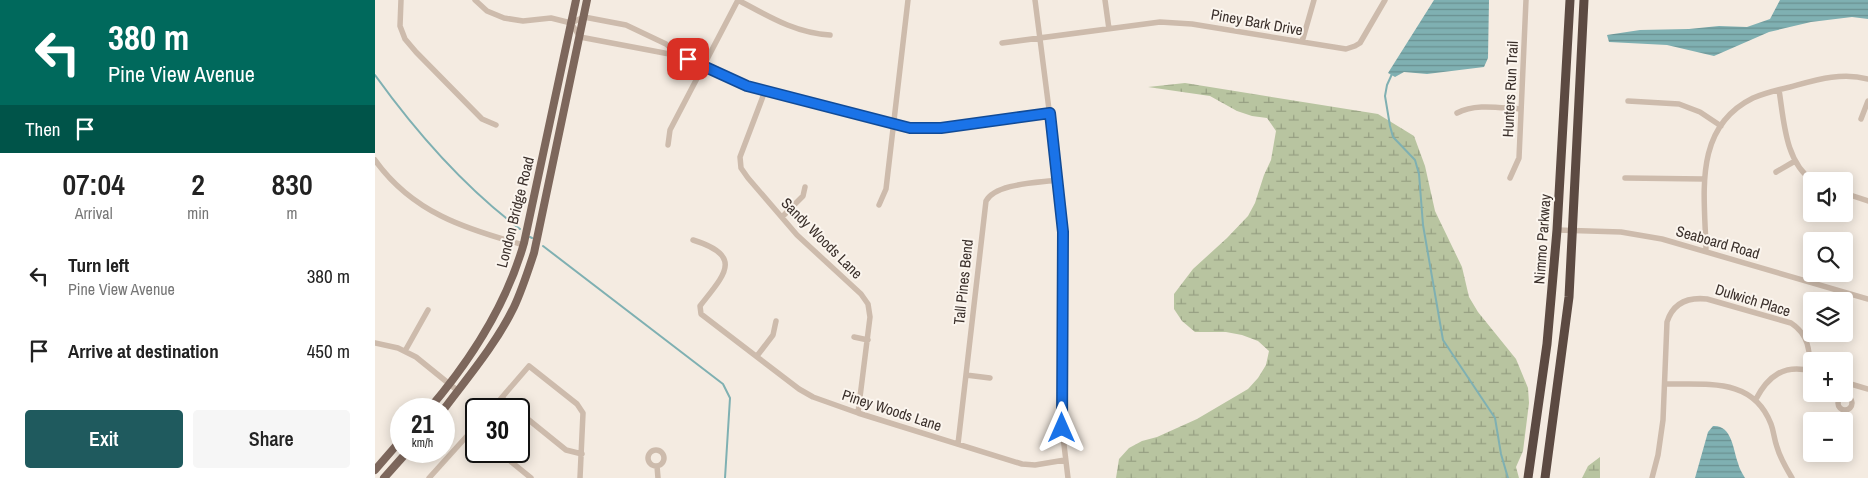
<!DOCTYPE html>
<html lang="en">
<head>
<meta charset="utf-8">
<style>
	body { margin:0; font-family:"Archivo Narrow",sans-serif; background:#f6f6f6; color:#222; height:100vh; display:flex; flex-direction:column; font-size:19px; white-space:nowrap }
	* { box-sizing:border-box; margin:0 }
	p { font-size:16px; color:#767676 }
	.icon { flex:none; width:28px; height:28px; fill:none; stroke:currentColor; stroke-width:2; stroke-linecap:round; stroke-linejoin:round }
	.map { position:relative; flex:1; overflow:hidden }
	.panel { display:flex; flex-direction:column; background:#fff; width:375px }
	.panel>* { flex:none }
	.top-card { background:#00695c; color:#fff; overflow:hidden }
	.controls { position:absolute; left:1428px; top:172px; display:grid; gap:10px }
	.controls a { display:grid; place-items:center; width:50px; height:50px; border-radius:5px; background:#fff; box-shadow:0 2px 12px #0003; font-size:25px }
	.speed { position:absolute; left:15px; top:398px; display:flex; gap:10px; font-size:25px; font-weight:700; text-align:center }
	.speed>* { display:grid; place-content:center; width:65px; height:65px; border-radius:50%; background:#fff; box-shadow:0 2px 12px #0003; line-height:1 }
	.speed small { font-size:12px; font-weight:400 }
	.speed .limit { border:2px solid #111; border-radius:8px; background:#fff; color:#111 }
	.pin { position:absolute; display:grid; place-items:center; width:42px; height:42px; color:#fff; margin:-21px; border-radius:10px; box-shadow:0 2px 8px #0006 }
	.me { position:absolute; width:55px; margin:-28px; rotate:0deg; stroke-linejoin:round; filter:drop-shadow(0 0 4px #0008) }
	.turn { display:flex; align-items:center; gap:18px; height:105px; padding:0 25px; font-size:22px }
	.turn .icon { width:65px; height:65px; stroke-width:2.5 }
	.turn b { display:block; font-size:35px; line-height:42px }
	.then { display:flex; align-items:center; height:48px; padding:0 25px; background:#0003; gap:10px; font-size:19px }
	.eta { display:flex; justify-content:space-evenly; align-items:center; height:85px; text-align:center }
	.eta b { font-size:30px; font-weight:600; line-height:35px }
	.action { display:flex; gap:10px; margin-top:auto; padding:10px 25px }
	.action a { flex:1; height:58px; border-radius:5px; background:#1f5a5e; color:#fff; font-size:20px; font-weight:600; line-height:58px; text-align:center }
	.action a+a { background:#f6f6f6; color:#222 }
	ul { padding:0; list-style:none }
	li { display:flex; align-items:center; gap:15px; height:75px; padding:0 25px }
	li div { flex:1 }
	li b { display:block; font-size:19px }
	li em { font-style:normal }
	main { display:flex; flex:1; min-height:0 }
	.map>svg:first-child { display:block }
	.wetland { fill:url(#wetland-marsh) }
	.water { fill:url(#water-rules) }
	.lines { fill:none; stroke-linecap:round; stroke-linejoin:round }
	.stream { stroke:#7fb0b2; stroke-width:2 }
	.minor { stroke:#cdbbac; stroke-width:5.5 }
	.major { stroke:#7d675c; stroke-width:8 }
	.highway { stroke:#5c4a42; stroke-width:9 }
	.route-casing { stroke:#114b97; stroke-width:12 }
	.route { stroke:#1a73e8; stroke-width:9 }
	.labels { text-anchor:middle; dominant-baseline:central; stroke-width:4; stroke-linejoin:round; paint-order:stroke }
	.street-label { font-size:15px; fill:#3b302b; stroke:#fbf5ee }
</style>
</head>
<body>
<main>
<section class="panel">
<div class="top-card">
<div class="turn"><svg class="icon" aria-label="left" viewBox="0 0 24 24"><path d="M17 20v-9H6M10 6l-5 5 5 5"/></svg><div><b>380 m</b>Pine View Avenue</div></div>
<div class="then">Then<svg class="icon" aria-label="arrive" viewBox="0 0 24 24"><path d="M6 21V4h12l-3 4 3 4H6"/></svg></div>
</div>
<div class="eta">
<div><b>07:04</b><p>Arrival</p></div>
<div><b>2</b><p>min</p></div>
<div><b>830</b><p>m</p></div>
</div>
<ul>
<li><svg class="icon" aria-label="left" viewBox="0 0 24 24"><path d="M17 20v-9H6M10 6l-5 5 5 5"/></svg><div><b>Turn left</b><p>Pine View Avenue</p></div><em>380 m</em></li>
<li><svg class="icon" aria-label="arrive" viewBox="0 0 24 24"><path d="M6 21V4h12l-3 4 3 4H6"/></svg><div><b>Arrive at destination</b></div><em>450 m</em></li>
</ul>
<div class="action"><a>Exit</a><a>Share</a></div>
</section>
<div class="map">
<svg width="1493" height="478" viewBox="0 0 1493 478">
	<defs>
		<pattern id="wetland-marsh" width="20" height="14" patternUnits="userSpaceOnUse" patternTransform="scale(1.25)"><rect width="20" height="14" fill="#b8c4a0"/><path d="M1 5h8M5 5V1M11 12h8M15 12V8" fill="none" stroke="#97a083"/></pattern>
		<pattern id="water-rules" width="6" height="5" patternUnits="userSpaceOnUse" patternTransform="scale(1.25)"><rect width="6" height="5" fill="#7fb0b2"/><path d="M0 2.5h6" fill="none" stroke="#699091"/></pattern>
	</defs>
	<rect width="100%" height="100%" fill="#f4ebe1"/>
	<path class="wetland" d="M810,83L1003,114L1039,136L1050,166L1060,211L1087,267L1094,297L1103,312L1141,359L1153,388L1154,403L1148,451L1141,467L1144,478H741L744,459L754,448L767,441L782,437L822,419L873,389L883,378L891,365L894,351L883,341L867,335L851,332H820L807,321L799,309V294L818,269L852,238L873,216L880,203L889,175L896,160L901,131L892,118L877,116L862,111L835,96L773,87Z
		M1225,457V478H1207L1213,466Z"/>
	<path class="water" d="M1059,0H1114L1113,58L1109,67L1052,74L1029,72L1020,77L1013,73Z
		M1405,0H1493V19L1477,17L1436,22L1394,32L1339,56L1292,45L1234,42L1232,35L1265,30L1314,29L1344,26L1372,27L1395,19Z
		M1338,426C1357,425 1358,449 1363,463C1364,468 1367,473 1370,478H1320L1333,432Z"/>
	<g class="lines">
		<path class="stream" d="M1017,74L1012,85L1010,96L1015,126L1018,137L1040,160L1044,174L1048,225L1068,340L1120,418L1126,454L1133,478
			M0,75C41,132 88,186 145,229
			M155,237L157,238
			M168,246L348,384L355,398L350,478"/>
		<path class="minor" d="M26,0L25,26L30,39L41,52L107,119L121,125
			M100,0L112,11L129,18L148,21L176,18L196,23
			M363,0C393,16 420,33 455,35
			M660,0L683,180L687,232V428L693,478
			M730,0L734,29
			M196,23L205,37L305,56L372,86L535,128H566L675,113
			M196,23L209,17L251,25L291,44L305,56
			M927,42L939,0
			M627,43L785,22L817,24L971,49L980,46L985,43L1010,0
			M1404,90C1409,121 1410,162 1438,181
			M390,91L365,157L366,168L373,178L422,235L486,294L493,304L495,317L483,413
			M1253,101L1304,104L1325,112L1346,126
			M1082,113C1101,103 1125,108 1146,109
			M1486,119L1493,101
			M293,145L295,130L363,0
			M0,160C37,212 90,229 149,245
			M1401,172L1420,161
			M1135,178L1144,158L1151,0
			M1250,178L1329,179
			M1469,193L1493,201
			M504,205L511,189L533,0
			M407,217L428,196L430,187
			M1182,230L1246,232L1287,239L1493,299
			M318,240C370,256 349,275 325,306L326,314L424,389L438,397L483,413L647,464L660,465L690,460
			M1331,251C1330,195 1317,128 1378,98C1390,93 1402,90 1415,87C1441,80 1466,72 1493,79
			M479,337L493,340
			M0,343L23,348L41,357L83,391
			M30,351L53,310
			M382,356L398,335L401,321
			M591,375L615,378
			M1469,382L1493,389
			M1290,384C1332,385 1378,377 1396,424C1399,432 1399,439 1402,447C1405,458 1411,468 1417,478
			M1463 403a7 7 0 1 1 14 0a7 7 0 1 1-14 0Z
			M127,398L140,409
			M1381,399C1393,376 1409,364 1436,371
			M117,409L154,366L202,404L208,413L205,478
			M144,412L191,450L207,454
			M583,444L611,201C621,183 663,183 683,180
			M273 458a8 8 0 1 1 16 0a8 8 0 1 1-16 0Z
			M123,451L156,478
			M282,466L283,478
			M54,478L101,426
			M1277,478L1283,455L1288,420L1292,322C1298,303 1313,297 1332,299L1416,323C1433,334 1436,351 1434,370"/>
		<path class="major" d="M54,409C96,360 131,306 149,243L201,0
			M69,409C93,377 121,344 139,307C147,290 153,271 159,253L212,0
			M0,470L26,440
			M9,478L33,451"/>
		<path class="highway" d="M1153,478L1172,344L1182,230L1195,0
			M1170,478L1194,297L1209,0"/>
	</g>
	<g class="lines">
		<defs>
			<path id="route" d="M313,59L372,86L535,128H566L675,113L688,232L687,428"/>
		</defs>
		<use href="#route" class="route-casing"/>
		<use href="#route" class="route"/>
	</g>
	<g class="labels">
		<g class="street-label">
			<text transform="translate(882 22) rotate(10)">Piney Bark Drive</text>
			<text transform="translate(1135 89) rotate(-87)">Hunters Run Trail</text>
			<text transform="translate(140 212) rotate(-76)">London Bridge Road</text>
			<text transform="translate(447 238) rotate(45)">Sandy Woods Lane</text>
			<text transform="translate(1167 239) rotate(-86)">Nimmo Parkway</text>
			<text transform="translate(1343 242) rotate(16)">Seaboard Road</text>
			<text transform="translate(588 282) rotate(-84)">Tall Pines Bend</text>
			<text transform="translate(1378 300) rotate(17)">Dulwich Place</text>
			<text transform="translate(517 410) rotate(18)">Piney Woods Lane</text>
		</g>
	</g>
</svg>
<div class="controls">
<a><svg class="icon" aria-label="sound" viewBox="0 0 24 24"><path d="M4 9h4l5-4v14l-5-4H4zM17 9q2 3 0 6"/></svg></a>
<a><svg class="icon" aria-label="search" viewBox="0 0 24 24"><circle cx="10" cy="10" r="6"/><path d="M15 15l6 6"/></svg></a>
<a><svg class="icon" aria-label="layers" viewBox="0 0 24 24"><path d="M12 4l9 5-9 5-9-5zM3 14l9 5 9-5"/></svg></a>
<a>+</a>
<a>−</a>
</div>
<div class="speed"><div>21<small>km/h</small></div><div class="limit">30</div></div>
<div class="pin" style="left:313px;top:59px;background:#d93025"><svg class="icon" aria-label="arrive" viewBox="0 0 24 24"><path d="M6 21V4h12l-3 4 3 4H6"/></svg></div>
<svg class="me" style="left:687px;top:428px" viewBox="-20 -20 40 40"><path d="M0-17L14 15 0 8-14 15z" fill="#1a73e8" stroke="#fff" stroke-width="4"/></svg>
</div>
</main>
</body>
</html>
